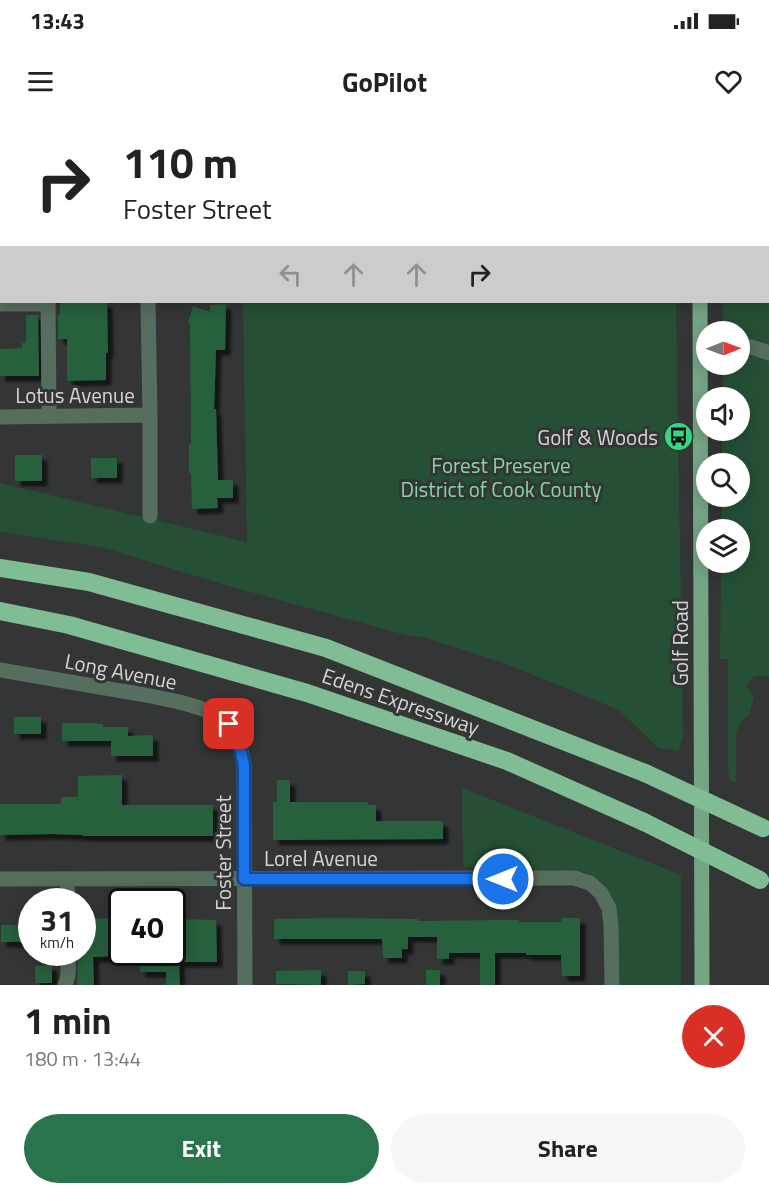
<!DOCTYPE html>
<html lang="en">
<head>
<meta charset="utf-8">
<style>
	body { margin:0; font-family:"Titillium Web",sans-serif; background:#f6f6f6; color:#222; height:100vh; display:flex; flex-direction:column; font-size:22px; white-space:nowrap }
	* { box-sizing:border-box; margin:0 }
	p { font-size:20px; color:#767676 }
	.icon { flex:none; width:33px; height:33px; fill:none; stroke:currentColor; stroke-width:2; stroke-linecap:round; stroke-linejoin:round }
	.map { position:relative; height:865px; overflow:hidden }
	.details { display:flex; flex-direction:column; background:#fff; flex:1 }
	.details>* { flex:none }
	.banner { position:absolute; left:0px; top:0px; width:770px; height:183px; box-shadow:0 3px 15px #0003; background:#fff; color:#222; overflow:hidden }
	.needle { width:39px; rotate:89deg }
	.tools { position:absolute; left:696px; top:201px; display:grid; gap:12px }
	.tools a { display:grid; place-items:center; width:54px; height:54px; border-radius:50%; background:#fff; box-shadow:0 3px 15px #0003; font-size:30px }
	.speed { position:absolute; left:18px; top:768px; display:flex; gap:12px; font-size:30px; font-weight:700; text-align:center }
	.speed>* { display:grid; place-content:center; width:78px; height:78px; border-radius:50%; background:#fff; box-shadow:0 3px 15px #0003; line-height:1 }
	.speed small { font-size:15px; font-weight:400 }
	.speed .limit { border:3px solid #111; border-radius:9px; background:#fff; color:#111 }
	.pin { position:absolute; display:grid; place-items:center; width:51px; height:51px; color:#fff; margin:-26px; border-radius:12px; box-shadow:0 3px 9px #0006 }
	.me { position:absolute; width:66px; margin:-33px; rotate:270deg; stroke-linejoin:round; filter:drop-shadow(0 0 4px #0008) }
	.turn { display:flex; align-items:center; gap:21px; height:126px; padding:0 24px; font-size:27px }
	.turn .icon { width:78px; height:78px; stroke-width:2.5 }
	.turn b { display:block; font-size:42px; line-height:51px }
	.lanes { display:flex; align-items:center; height:57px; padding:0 24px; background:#0003; justify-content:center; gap:30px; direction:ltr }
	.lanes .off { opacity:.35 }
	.round { display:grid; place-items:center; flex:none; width:63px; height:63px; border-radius:32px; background:#f6f6f6 }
	.headline { display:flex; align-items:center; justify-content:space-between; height:102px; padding:0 24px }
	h1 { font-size:36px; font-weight:700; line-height:45px }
	.button { display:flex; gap:12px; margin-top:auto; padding:12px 24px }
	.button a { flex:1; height:69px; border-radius:36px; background:#2a744d; color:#fff; font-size:24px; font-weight:700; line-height:69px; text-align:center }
	.button a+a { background:#f6f6f6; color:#222 }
	.status { display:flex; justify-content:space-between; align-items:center; height:42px; padding:0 30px; background:#fff; direction:ltr }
	.status svg { height:16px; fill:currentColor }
	header { display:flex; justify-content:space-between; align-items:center; height:78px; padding:0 24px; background:#fff; font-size:27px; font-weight:700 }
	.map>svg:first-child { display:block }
	.green { fill:#255035 }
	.building { fill:#26613d; filter:url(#shadow) }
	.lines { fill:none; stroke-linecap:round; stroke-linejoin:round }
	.minor { stroke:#566e5e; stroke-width:15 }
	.major { stroke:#75a684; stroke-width:15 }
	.highway { stroke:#80bc94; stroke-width:18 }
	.highway-bridge { stroke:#80bc94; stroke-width:18 }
	.route-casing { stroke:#114b97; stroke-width:15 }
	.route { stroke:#1a73e8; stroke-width:10 }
	.labels { text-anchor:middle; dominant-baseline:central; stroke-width:6; stroke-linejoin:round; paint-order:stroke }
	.street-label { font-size:21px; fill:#d4d6d4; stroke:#333634 }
	.poi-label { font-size:21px; fill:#d4d6d4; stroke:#333634; text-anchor:end }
	.park-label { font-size:21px; fill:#82d8a0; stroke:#333634 }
</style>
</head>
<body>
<div class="status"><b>13:43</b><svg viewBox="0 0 49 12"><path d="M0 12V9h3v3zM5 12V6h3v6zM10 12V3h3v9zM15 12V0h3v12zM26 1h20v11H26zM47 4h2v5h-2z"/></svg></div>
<header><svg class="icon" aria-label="menu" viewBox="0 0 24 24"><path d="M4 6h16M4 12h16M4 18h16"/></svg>GoPilot<svg class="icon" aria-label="heart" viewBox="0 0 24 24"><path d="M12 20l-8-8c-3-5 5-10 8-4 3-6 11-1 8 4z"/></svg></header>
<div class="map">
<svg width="769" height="865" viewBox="0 0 769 865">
	<defs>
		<filter id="shadow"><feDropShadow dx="5.5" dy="5.5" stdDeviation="1.5" flood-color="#0009"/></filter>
	</defs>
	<rect width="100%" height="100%" fill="#333634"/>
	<path class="green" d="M0,0H675V1L2,2L1,65H0Z
		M722,0H769V556C757,556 751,554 747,567L754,577L749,595L739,604L736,615V663L729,660L728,646V539H720L721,443L740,442V410L721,409L722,377L740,376V344L722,343V311L740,310V278L723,277V245L740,244V212L723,211V182H768V2H722Z
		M243,182H676L683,617L679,630L675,631L657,627L619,590L504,543L423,517L409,516L225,465L101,427L0,412V363L247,422Z
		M462,668L681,755V865H620L617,789C610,769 603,761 585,752L463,747Z"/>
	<path class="building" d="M60,182H107L108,233H106V260L67,261V219H58V195H60Z
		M226,184L225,230H216L214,289H216L218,360H233V378H217L218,388L192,389L191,353H189V324H191L190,204L188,203L193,186L210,192V185Z
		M26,195H38L39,256H0V229L22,228V223H26Z
		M15,335H42V361H15Z
		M91,338H117V358H91Z
		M14,597H41V614H14Z
		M62,603H90L103,604V607H128V616L153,615V636H111V621H62Z
		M122,655V685H213V716H82V715L53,714L0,715V684H61V677H78V656Z
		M277,660H290V682H368V685H376V701H443V719L273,720V682H277Z
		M122,798V836L93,837L94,865H77L78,832H82V799Z
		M333,798L418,799V801L519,800V802H561V798H580V856H562L561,835H526V833H495V865H480V833H449V839H437V817H408V829H402V838H383L382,819H274V799Z
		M172,799L216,800L217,842H179L180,865H166V852H140V832H172Z
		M1,805H30V822H1Z
		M52,845V863H35V846Z
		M321,850V865L276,864V851Z
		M426,850H440V865H426Z
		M348,851H365V864L348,865Z"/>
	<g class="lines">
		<path class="minor" d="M0,70H2
			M48,182L49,296
			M148,182L150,295V396
			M0,184H48
			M740,226L752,227L769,233
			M0,297L150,295
			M0,550C35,556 70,562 105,568C135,574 206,582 228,603C239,614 241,630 244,645L245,865
			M0,759L574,758L590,763L601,773L609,788L611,806L612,865
			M67,759L68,782
			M65,865C70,855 68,843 68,832"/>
		<path class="major" d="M699,0V2
			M700,182L702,865"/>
		<path class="highway" d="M0,448L89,462L326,528L645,653
			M0,491L69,505L307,573L507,641L644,702"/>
		<path class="highway-bridge" d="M645,653L763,708
			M644,702L760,760"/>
	</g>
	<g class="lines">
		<defs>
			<path id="route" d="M229,604L237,616L244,645V759H503"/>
		</defs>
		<use href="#route" class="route-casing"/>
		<use href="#route" class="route"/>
	</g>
	<defs>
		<symbol id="bus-disc" viewBox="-11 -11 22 22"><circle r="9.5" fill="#34d881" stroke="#333634"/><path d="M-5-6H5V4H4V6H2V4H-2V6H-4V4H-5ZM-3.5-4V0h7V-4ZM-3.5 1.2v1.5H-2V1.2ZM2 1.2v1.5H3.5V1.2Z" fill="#111"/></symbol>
	</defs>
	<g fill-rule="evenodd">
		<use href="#bus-disc" x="662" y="300" width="33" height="33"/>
	</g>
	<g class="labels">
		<g class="street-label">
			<text x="75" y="275">Lotus Avenue</text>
			<text transform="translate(680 523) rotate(-90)">Golf Road</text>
			<text transform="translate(121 551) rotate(11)">Long Avenue</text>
			<text transform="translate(401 581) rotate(19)">Edens Expressway</text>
			<text transform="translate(223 733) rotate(-90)">Foster Street</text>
			<text x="321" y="738">Lorel Avenue</text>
		</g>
		<g class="poi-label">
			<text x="658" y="317">Golf &amp; Woods</text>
		</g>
		<g class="park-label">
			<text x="501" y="345">Forest Preserve<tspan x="501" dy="24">District of Cook County</tspan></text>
		</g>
	</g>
</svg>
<div class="tools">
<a><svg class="needle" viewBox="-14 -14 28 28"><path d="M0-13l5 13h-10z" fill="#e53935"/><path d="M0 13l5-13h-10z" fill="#767676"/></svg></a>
<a><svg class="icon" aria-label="sound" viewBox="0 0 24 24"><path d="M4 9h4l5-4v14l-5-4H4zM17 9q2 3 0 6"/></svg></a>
<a><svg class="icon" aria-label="search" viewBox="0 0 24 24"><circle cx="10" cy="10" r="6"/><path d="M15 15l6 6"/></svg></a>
<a><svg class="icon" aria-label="layers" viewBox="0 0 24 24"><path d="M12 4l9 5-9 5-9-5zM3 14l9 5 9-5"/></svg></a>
</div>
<div class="speed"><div>31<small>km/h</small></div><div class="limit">40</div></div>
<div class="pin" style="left:229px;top:604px;background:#d93025"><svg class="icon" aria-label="arrive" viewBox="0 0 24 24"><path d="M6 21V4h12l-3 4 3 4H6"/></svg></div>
<svg class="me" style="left:503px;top:759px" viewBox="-20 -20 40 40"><circle r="17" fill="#1a73e8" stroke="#fff" stroke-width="3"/><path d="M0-11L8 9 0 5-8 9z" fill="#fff"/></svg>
<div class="banner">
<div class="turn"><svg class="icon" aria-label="right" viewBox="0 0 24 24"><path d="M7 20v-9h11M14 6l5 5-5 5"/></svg><div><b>110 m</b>Foster Street</div></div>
<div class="lanes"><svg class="icon off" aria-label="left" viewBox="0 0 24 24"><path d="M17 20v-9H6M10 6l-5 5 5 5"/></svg><svg class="icon off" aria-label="ahead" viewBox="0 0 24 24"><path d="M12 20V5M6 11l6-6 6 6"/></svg><svg class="icon off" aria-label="ahead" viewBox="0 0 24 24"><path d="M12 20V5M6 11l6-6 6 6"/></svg><svg class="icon" aria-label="right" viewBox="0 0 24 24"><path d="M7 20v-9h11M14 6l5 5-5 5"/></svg></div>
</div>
</div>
<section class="details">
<div class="headline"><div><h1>1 min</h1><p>180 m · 13:44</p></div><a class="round" style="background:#d93025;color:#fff"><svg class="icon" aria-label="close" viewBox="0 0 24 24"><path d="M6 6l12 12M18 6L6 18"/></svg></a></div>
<div class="button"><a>Exit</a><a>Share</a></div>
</section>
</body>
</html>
